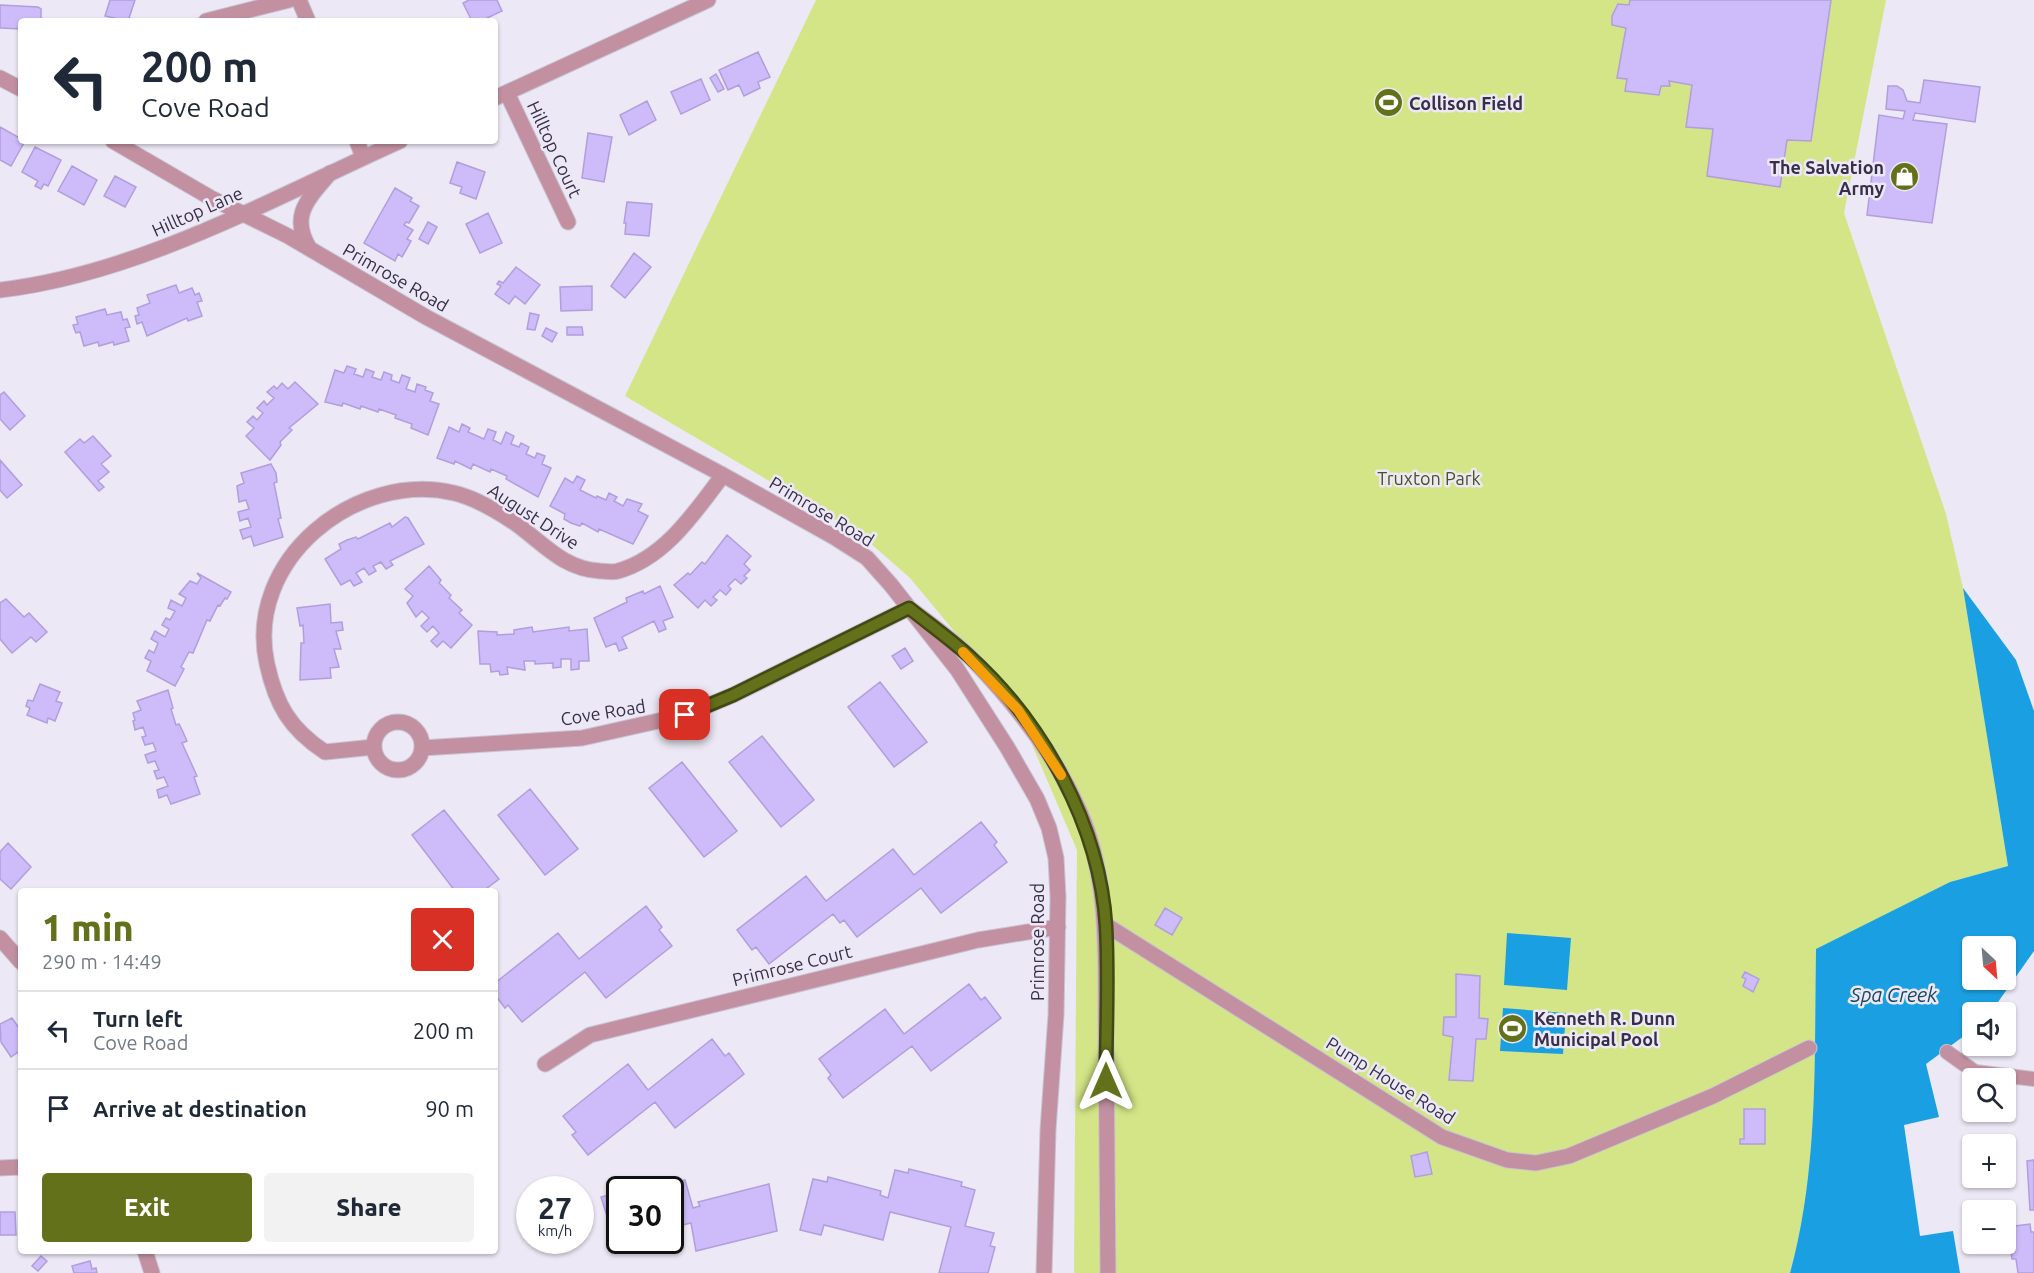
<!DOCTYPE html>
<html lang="en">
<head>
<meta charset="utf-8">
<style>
	body { margin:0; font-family:Ubuntu,sans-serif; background:#f2f2f3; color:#1f2937; height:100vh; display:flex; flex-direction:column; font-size:22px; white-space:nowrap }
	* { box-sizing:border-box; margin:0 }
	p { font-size:20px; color:#747a83 }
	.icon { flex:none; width:33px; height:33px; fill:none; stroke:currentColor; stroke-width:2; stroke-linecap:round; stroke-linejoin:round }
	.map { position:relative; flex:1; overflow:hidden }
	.panel { position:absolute; left:18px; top:888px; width:480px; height:366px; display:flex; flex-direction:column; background:#fff; border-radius:6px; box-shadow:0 2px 4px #0004 }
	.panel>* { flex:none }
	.banner { position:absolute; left:18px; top:18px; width:480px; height:126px; border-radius:6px; box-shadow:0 2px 4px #0004; background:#fff; color:#1f2937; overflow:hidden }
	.needle { width:39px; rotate:154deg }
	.tools { position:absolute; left:1962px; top:936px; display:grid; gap:12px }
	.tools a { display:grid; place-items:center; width:54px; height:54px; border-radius:6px; background:#fff; box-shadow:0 2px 4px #0004; font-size:30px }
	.speed { position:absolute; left:516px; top:1176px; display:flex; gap:12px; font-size:30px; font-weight:700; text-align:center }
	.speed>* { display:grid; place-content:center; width:78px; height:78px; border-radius:50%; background:#fff; box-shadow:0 2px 4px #0004; line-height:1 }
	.speed small { font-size:15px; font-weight:400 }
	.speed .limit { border:3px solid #111; border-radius:9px; background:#fff; color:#111 }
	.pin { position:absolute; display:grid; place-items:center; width:51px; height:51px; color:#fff; margin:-26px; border-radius:12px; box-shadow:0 3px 9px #0006 }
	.me { position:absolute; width:66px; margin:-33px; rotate:0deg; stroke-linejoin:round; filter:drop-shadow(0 0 4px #0008) }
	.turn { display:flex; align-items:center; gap:21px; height:126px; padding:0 24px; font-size:27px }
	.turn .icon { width:78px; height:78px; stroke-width:2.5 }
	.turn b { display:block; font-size:42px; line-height:51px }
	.round { display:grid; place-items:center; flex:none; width:63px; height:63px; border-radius:6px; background:#f2f2f3 }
	.summary { display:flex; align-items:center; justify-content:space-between; height:102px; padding:0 24px }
	h1 { font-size:36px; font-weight:800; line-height:45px; color:#64711b }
	.button { display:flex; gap:12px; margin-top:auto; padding:12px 24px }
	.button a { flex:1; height:69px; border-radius:6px; background:#64711b; color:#fff; font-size:24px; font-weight:800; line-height:69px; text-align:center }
	.button a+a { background:#f2f2f3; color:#1f2937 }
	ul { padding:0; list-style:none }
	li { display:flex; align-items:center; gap:18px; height:78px; padding:0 24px; border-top:2px solid #e0e1e3 }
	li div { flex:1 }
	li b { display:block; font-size:22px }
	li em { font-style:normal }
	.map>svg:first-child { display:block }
	.green { fill:#d3e587 }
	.water { fill:#1aa0e2; fill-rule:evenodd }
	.building { fill:#cebbfa; stroke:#b19edc; stroke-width:1.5 }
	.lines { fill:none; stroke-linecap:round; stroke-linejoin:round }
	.pedestrian-casing { stroke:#c8c3d2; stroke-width:16 }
	.minor-casing { stroke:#c8c3d2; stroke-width:17 }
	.tertiary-casing { stroke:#c8c3d2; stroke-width:17 }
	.pedestrian { stroke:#c290a0; stroke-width:14 }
	.minor { stroke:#c290a0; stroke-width:15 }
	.tertiary { stroke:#c290a0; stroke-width:15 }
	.route-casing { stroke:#414912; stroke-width:15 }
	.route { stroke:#64711b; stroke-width:10 }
	.slow { stroke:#f59e0b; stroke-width:10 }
	.labels { text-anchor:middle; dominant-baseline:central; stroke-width:5; stroke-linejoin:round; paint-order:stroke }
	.poi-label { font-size:18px; font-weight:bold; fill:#372f48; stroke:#ece8f5; text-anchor:start }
	.street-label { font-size:18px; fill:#372f48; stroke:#ece8f5 }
	.park-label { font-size:18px; fill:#495122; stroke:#ece8f5 }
	.water-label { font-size:20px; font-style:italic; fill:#174763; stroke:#ece8f5 }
</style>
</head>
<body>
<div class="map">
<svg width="2034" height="1273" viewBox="0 0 2034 1273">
	<rect width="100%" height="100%" fill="#ece8f5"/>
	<path class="green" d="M816,0H1886L1844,213L1946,514L1963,588L2008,866L1950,882L1816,950C1814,1057 1819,1168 1790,1273H1074L1077,850L1030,740L959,637L910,578L861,535L625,396Z"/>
	<path class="water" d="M1963,588L2016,660L2034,711V951L1991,1012H1972V1030L1926,1064L1939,1117L1904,1125L1920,1236L1953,1231L1960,1273H1790C1819,1168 1814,1057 1816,949L1950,882L2008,866ZM1972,946H2006V980H1972Z
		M1507,933L1571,938L1567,990L1504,985Z
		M1503,1008L1566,1013L1563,1054L1500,1051Z"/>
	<path class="building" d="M110,0H135L128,21L105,16Z
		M469,0H497L502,11L481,21H472L463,3Z
		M1630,0H1831L1811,141L1787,140L1780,187L1707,176L1713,129L1686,127L1692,85L1669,81L1670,86H1661L1659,95L1625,91L1627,79L1617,78L1626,28L1612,25V16L1618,4L1629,5Z
		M0,5L38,7L41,9V20L21,21V29L0,28Z
		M758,52L770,77L758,82L760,88L744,96L739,85L728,90L719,70Z
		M716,74L724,89L718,92L710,78Z
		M701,79L710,100L681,114L671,92Z
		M1924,80L1980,87L1975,122L1915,113L1913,120L1947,124L1932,223L1867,215L1879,115L1903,119L1905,111L1886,109L1888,86H1897L1903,90L1907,101L1920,103Z
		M647,101L656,120L629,135L620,115Z
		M0,127L25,141L11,166L0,160Z
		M588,133L612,137L604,182L582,178Z
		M35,147L61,160L48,186L44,184L41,189L35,186L38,181L22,172Z
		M457,162L485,172L476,199L460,193L462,187L450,183Z
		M72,166L97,180L84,205L58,191Z
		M115,176L136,187L125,207L104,196Z
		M395,188L412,198L410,201L419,206L409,223L406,222L404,225L413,230L407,239L411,241L402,257L398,254L395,261L364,243Z
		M627,202L652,204L649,236L625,234L626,223H624Z
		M488,213L502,243L480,253L466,224Z
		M428,222L437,227L428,244L419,239Z
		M634,253L651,267L625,298L611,286Z
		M516,267L540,285L525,304L515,296L509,304L495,294L501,286L497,284L499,281L503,283Z
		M176,285L179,293L192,288L195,295L199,293L202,301L197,302L202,316L188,321L187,318L147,336L142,322L137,324L135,316L139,315L137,308L150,303L147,295Z
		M592,286V310L561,311L560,287Z
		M105,309L107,315L121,312L123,320L127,319L130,327L125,328L129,341L114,345L113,342L99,346L98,342L84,346L80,332L76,333L75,331L73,325L78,324L76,317Z
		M530,313L539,315L535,330L527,329Z
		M567,327H582L583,335H567Z
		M546,328L557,333L552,342L542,336Z
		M347,366L356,369L354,374L363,377L366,369L374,372L372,377L381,380L384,372L392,375L391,380L399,383L402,375L410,378L406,389L415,392L417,384L426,387L425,390L433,393L430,401L439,404L428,435L411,428L412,424L395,418L396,415L379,409L378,412L361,406L360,409L343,403L342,406L325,402L335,370L344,373Z
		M295,382L318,404L289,428L292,430L280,442L281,445L270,460L246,436L254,428L247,422L253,416L257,420L263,413L257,408L264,401L267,405L274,398L267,392L274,386L277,389L282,383L288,389Z
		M4,392L25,416L10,430L0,419V395Z
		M462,424L470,428L468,432L484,439L488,429L496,432L493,440L501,444L506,432L514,436L511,444L519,447L521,443L529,447L526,454L535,458L537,453L545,456L542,464L551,468L538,497L506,479L507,476L491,469L490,472L473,464L471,469L455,461L454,464L437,458L449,427L459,432Z
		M93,436L111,456L101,464L109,472L98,481L104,487L99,491L65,452L80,439L84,443Z
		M0,460L22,485L7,498L0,490Z
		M271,464L276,473L277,482L274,483L281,518L278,519L283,537L254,546L251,536L243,539L240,530L251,527L248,518L240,521L238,512L249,509L246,500L239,502L237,486L244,483L241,473Z
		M577,476L585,480L580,490L596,498L597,496L606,500L609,493L617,497L614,501L623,506L627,499L642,504L638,511L648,516L633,544L599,529L598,532L582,523L580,526L571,523L564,519L565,514L550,506L565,478L573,483Z
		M405,517L408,518L424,544L390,561L393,565L386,569L381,562L373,566L376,571L369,575L364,568L356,573L362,582L354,586L350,580L341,585L325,559L341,549L339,544L347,540L356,537L358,539L390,523L392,527Z
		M727,535L751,556L744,564L750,570L744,576L747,578L741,584L735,579L728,586L731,589L726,595L720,590L713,597L717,600L711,606L705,600L698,608L674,585L688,573L690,575L702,562L705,564Z
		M429,566L441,580L439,583L451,595L449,598L462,610L459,613L472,625L451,648L443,641L437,647L431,641L439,633L433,626L427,632L421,626L429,618L422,611L416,617L407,603L413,596L405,589Z
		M197,573L231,592L227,599L225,598L220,606L218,605L210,621L207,620L193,653L189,652L181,667L184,669L175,686L147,671L151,661L145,658L149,650L154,653L158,643L151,639L155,631L165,637L169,629L162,625L166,618L170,620L175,611L168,608L171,600L182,606L186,598L179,594L190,581L197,584L201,578Z
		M660,586L673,617L663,621L666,629L659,632L654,621L622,637L627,648L619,651L616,643L606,647L594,618L627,602L626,598L643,591L644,594Z
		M6,599L24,617L29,613L47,632L36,642L31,637L12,653L0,639V603Z
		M330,604L331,623L342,622L343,630L336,631L341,649H334L339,667L330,668L331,678L300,680L301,643H304L303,625L300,626L297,608Z
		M532,627L533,632L569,627V631L587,629L589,661H579V669L571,670V659H561V667L553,668V663L535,664V661H524L525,670L507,667L508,674L500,675L499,671L491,672L490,664H480L478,631L497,632V635L514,634V630Z
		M905,648L913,661L901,669L892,656Z
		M880,682L927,742L894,767L848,707Z
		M40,684L60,692L56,701L62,703L55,721L48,718L47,723L27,715L30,708L26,706L28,700L33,701Z
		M168,690L173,708L171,709L176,725L179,724L183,732L187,741L182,743L197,776L194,777L200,794L171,804L167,795L159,798L157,790L168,786L164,777L157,779L154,771L159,770L155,761L148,763L145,755L156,751L153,743L145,745L142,737L146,736L143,727L135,730L133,721L135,720L133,713L141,710L137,701Z
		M762,736L814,800L781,827L729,762Z
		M682,762L737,831L704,857L649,788Z
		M530,789L578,849L545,875L498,815Z
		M444,810L499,879L483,891H455L412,835Z
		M981,822L997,842L994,845L1007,862L941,913L921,888L857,937L844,920L840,923L833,914L769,964L756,947L752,950L737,930L806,876L826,901L893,849L914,875Z
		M8,843L31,867L11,889L0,879V852Z
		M646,906L662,927L659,930L672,946L606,998L585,972L522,1022L508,1005L505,1008L495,995V983L558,933L579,959Z
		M1165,908L1182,918L1172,935L1155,925Z
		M1745,972L1759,979L1753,992L1743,986L1746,979L1742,977Z
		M1456,974L1480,976L1479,1018L1488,1019L1486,1039H1476L1473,1081L1449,1080L1453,1037L1443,1035L1444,1017H1456Z
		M969,984L981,1000L985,997L1001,1018L931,1071L912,1046L843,1098L828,1078L831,1075L819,1059L885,1009L904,1034Z
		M12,1018L21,1031V1050L11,1057L1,1042L0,1024Z
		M712,1039L725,1056L729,1053L744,1074L675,1128L655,1102L588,1155L572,1135L576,1132L563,1116L628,1064L648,1090Z
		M1744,1109H1765V1144H1740V1139H1744Z
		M1427,1152L1432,1174L1415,1177L1411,1156Z
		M2034,1160V1210H2030L2027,1161Z
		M909,1169L962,1182L961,1186L975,1190L965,1226L994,1233L990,1246L995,1247L988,1273H939L951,1227L890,1212L883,1240L824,1225L821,1235L800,1230L813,1179L827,1182L828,1177L881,1191L880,1195L888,1198L895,1170L908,1173Z
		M671,1178L672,1183L685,1180L693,1208L700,1206L698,1202L769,1184L777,1231L696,1251L691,1223L670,1228V1190H628Z
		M620,1192V1240H638L639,1246L618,1251L601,1197Z
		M0,1212H15L16,1235H0Z
		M2030,1224L2031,1232H2034V1273H2018L2016,1259H2012L2007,1227Z
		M41,1256L47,1261L38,1271L32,1266Z
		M90,1261L92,1269L96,1268L97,1273H74L72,1266Z"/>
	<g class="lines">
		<defs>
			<path id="pedestrian" d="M1947,1052L1975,1072L2034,1079"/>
			<path id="minor" d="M299,0L308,21
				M206,21L289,0
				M0,78L21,89
				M507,93L568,222
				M113,141L211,198L288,236L426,317L723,475L834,537L867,558L891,585L957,669L1007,747L1037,799L1049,828L1056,858L1058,897L1056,1015L1048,1130L1044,1273
				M357,141L363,157
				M310,249C289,216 308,199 330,173
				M374 746a24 24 0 1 1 48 0a24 24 0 1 1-48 0Z
				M374,747L325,752C290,729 276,705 267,664C244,560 356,470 454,493C476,498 497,511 515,523C543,543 563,569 600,571C605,571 613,573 618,571C665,558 695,512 723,475
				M422,748L582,738L685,715L733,695L909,608C930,624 953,640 972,659C1015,703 1054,753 1079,810C1111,881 1105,961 1106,1037C1107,1116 1107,1194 1108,1273
				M1106,925L1442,1137L1507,1160L1536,1163L1569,1156L1713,1096L1809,1048
				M0,938L21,962
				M545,1064L590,1035L978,940L1058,927
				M0,1168L21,1167
				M145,1251L152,1273"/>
			<path id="tertiary" d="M495,98L708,0
				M0,290C139,274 273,198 400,141"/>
		</defs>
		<use href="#pedestrian" class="pedestrian-casing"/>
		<use href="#minor" class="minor-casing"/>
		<use href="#tertiary" class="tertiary-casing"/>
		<use href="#pedestrian" class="pedestrian"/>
		<use href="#minor" class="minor"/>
		<use href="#tertiary" class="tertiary"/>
	</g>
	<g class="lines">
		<defs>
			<path id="route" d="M685,715L733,695L909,608C929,624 950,639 969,656C1043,722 1100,827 1106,926C1109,978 1106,1030 1106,1081"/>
		</defs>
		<use href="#route" class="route-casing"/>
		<use href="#route" class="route"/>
		<path class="slow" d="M963,652L1018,710L1061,775"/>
	</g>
	<defs>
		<symbol id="stadium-disc" viewBox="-11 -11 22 22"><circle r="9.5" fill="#64711b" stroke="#ece8f5"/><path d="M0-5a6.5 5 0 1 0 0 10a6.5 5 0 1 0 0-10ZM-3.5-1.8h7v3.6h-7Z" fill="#fff"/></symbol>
		<symbol id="shop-disc" viewBox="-11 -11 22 22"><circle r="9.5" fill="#64711b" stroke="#ece8f5"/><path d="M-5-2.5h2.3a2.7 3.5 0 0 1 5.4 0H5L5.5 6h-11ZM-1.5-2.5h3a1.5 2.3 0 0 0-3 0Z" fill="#fff"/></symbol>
	</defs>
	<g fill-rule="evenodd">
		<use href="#stadium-disc" x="1372" y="86" width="33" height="33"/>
		<use href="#shop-disc" x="1888" y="160" width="33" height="33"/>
		<use href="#stadium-disc" x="1496" y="1012" width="33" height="33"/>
	</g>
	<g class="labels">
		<g class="poi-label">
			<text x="1409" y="103">Collison Field</text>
			<text x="1884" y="167" text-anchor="end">The Salvation<tspan x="1884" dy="21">Army</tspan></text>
			<text x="1534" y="1018">Kenneth R. Dunn<tspan x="1534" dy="21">Municipal Pool</tspan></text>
		</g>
		<g class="street-label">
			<text transform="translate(555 149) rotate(65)">Hilltop Court</text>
			<text transform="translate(197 211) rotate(-24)">Hilltop Lane</text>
			<text transform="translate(396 277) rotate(30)">Primrose Road</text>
			<text transform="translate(822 511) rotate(31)">Primrose Road</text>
			<text transform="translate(534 516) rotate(33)">August Drive</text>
			<text transform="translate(603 712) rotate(-9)">Cove Road</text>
			<text transform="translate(1037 942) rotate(-90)">Primrose Road</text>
			<text transform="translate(792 965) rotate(-14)">Primrose Court</text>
			<text transform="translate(1391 1080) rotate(32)">Pump House Road</text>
		</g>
		<g class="park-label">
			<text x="1429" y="478">Truxton Park</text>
		</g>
		<g class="water-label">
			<text x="1894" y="994">Spa Creek</text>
		</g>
	</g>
</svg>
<div class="tools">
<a><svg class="needle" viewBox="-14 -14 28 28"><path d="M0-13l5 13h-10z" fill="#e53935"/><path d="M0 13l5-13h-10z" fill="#747a83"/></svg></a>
<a><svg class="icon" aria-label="sound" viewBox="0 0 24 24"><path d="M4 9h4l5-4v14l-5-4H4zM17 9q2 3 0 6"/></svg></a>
<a><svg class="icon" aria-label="search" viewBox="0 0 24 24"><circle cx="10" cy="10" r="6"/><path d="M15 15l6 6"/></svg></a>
<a>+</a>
<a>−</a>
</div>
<div class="speed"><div>27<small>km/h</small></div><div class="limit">30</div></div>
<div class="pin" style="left:685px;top:715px;background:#d93025"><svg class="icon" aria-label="arrive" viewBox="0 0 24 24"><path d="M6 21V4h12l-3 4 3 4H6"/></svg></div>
<svg class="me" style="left:1106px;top:1081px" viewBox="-20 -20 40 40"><path d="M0-17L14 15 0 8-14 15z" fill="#64711b" stroke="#fff" stroke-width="4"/></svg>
<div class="banner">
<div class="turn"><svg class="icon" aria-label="left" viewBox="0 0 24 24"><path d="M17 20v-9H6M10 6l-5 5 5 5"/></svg><div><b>200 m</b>Cove Road</div></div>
</div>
<section class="panel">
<div class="summary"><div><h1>1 min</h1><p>290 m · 14:49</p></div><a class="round" style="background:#d93025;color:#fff"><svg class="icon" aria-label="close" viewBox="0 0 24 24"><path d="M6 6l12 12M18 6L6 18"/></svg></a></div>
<ul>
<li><svg class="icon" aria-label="left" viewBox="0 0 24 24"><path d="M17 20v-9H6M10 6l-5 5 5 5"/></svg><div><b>Turn left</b><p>Cove Road</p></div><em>200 m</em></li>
<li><svg class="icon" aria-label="arrive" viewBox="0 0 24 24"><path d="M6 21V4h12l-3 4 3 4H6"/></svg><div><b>Arrive at destination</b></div><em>90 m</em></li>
</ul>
<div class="button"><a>Exit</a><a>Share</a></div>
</section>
</div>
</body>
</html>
